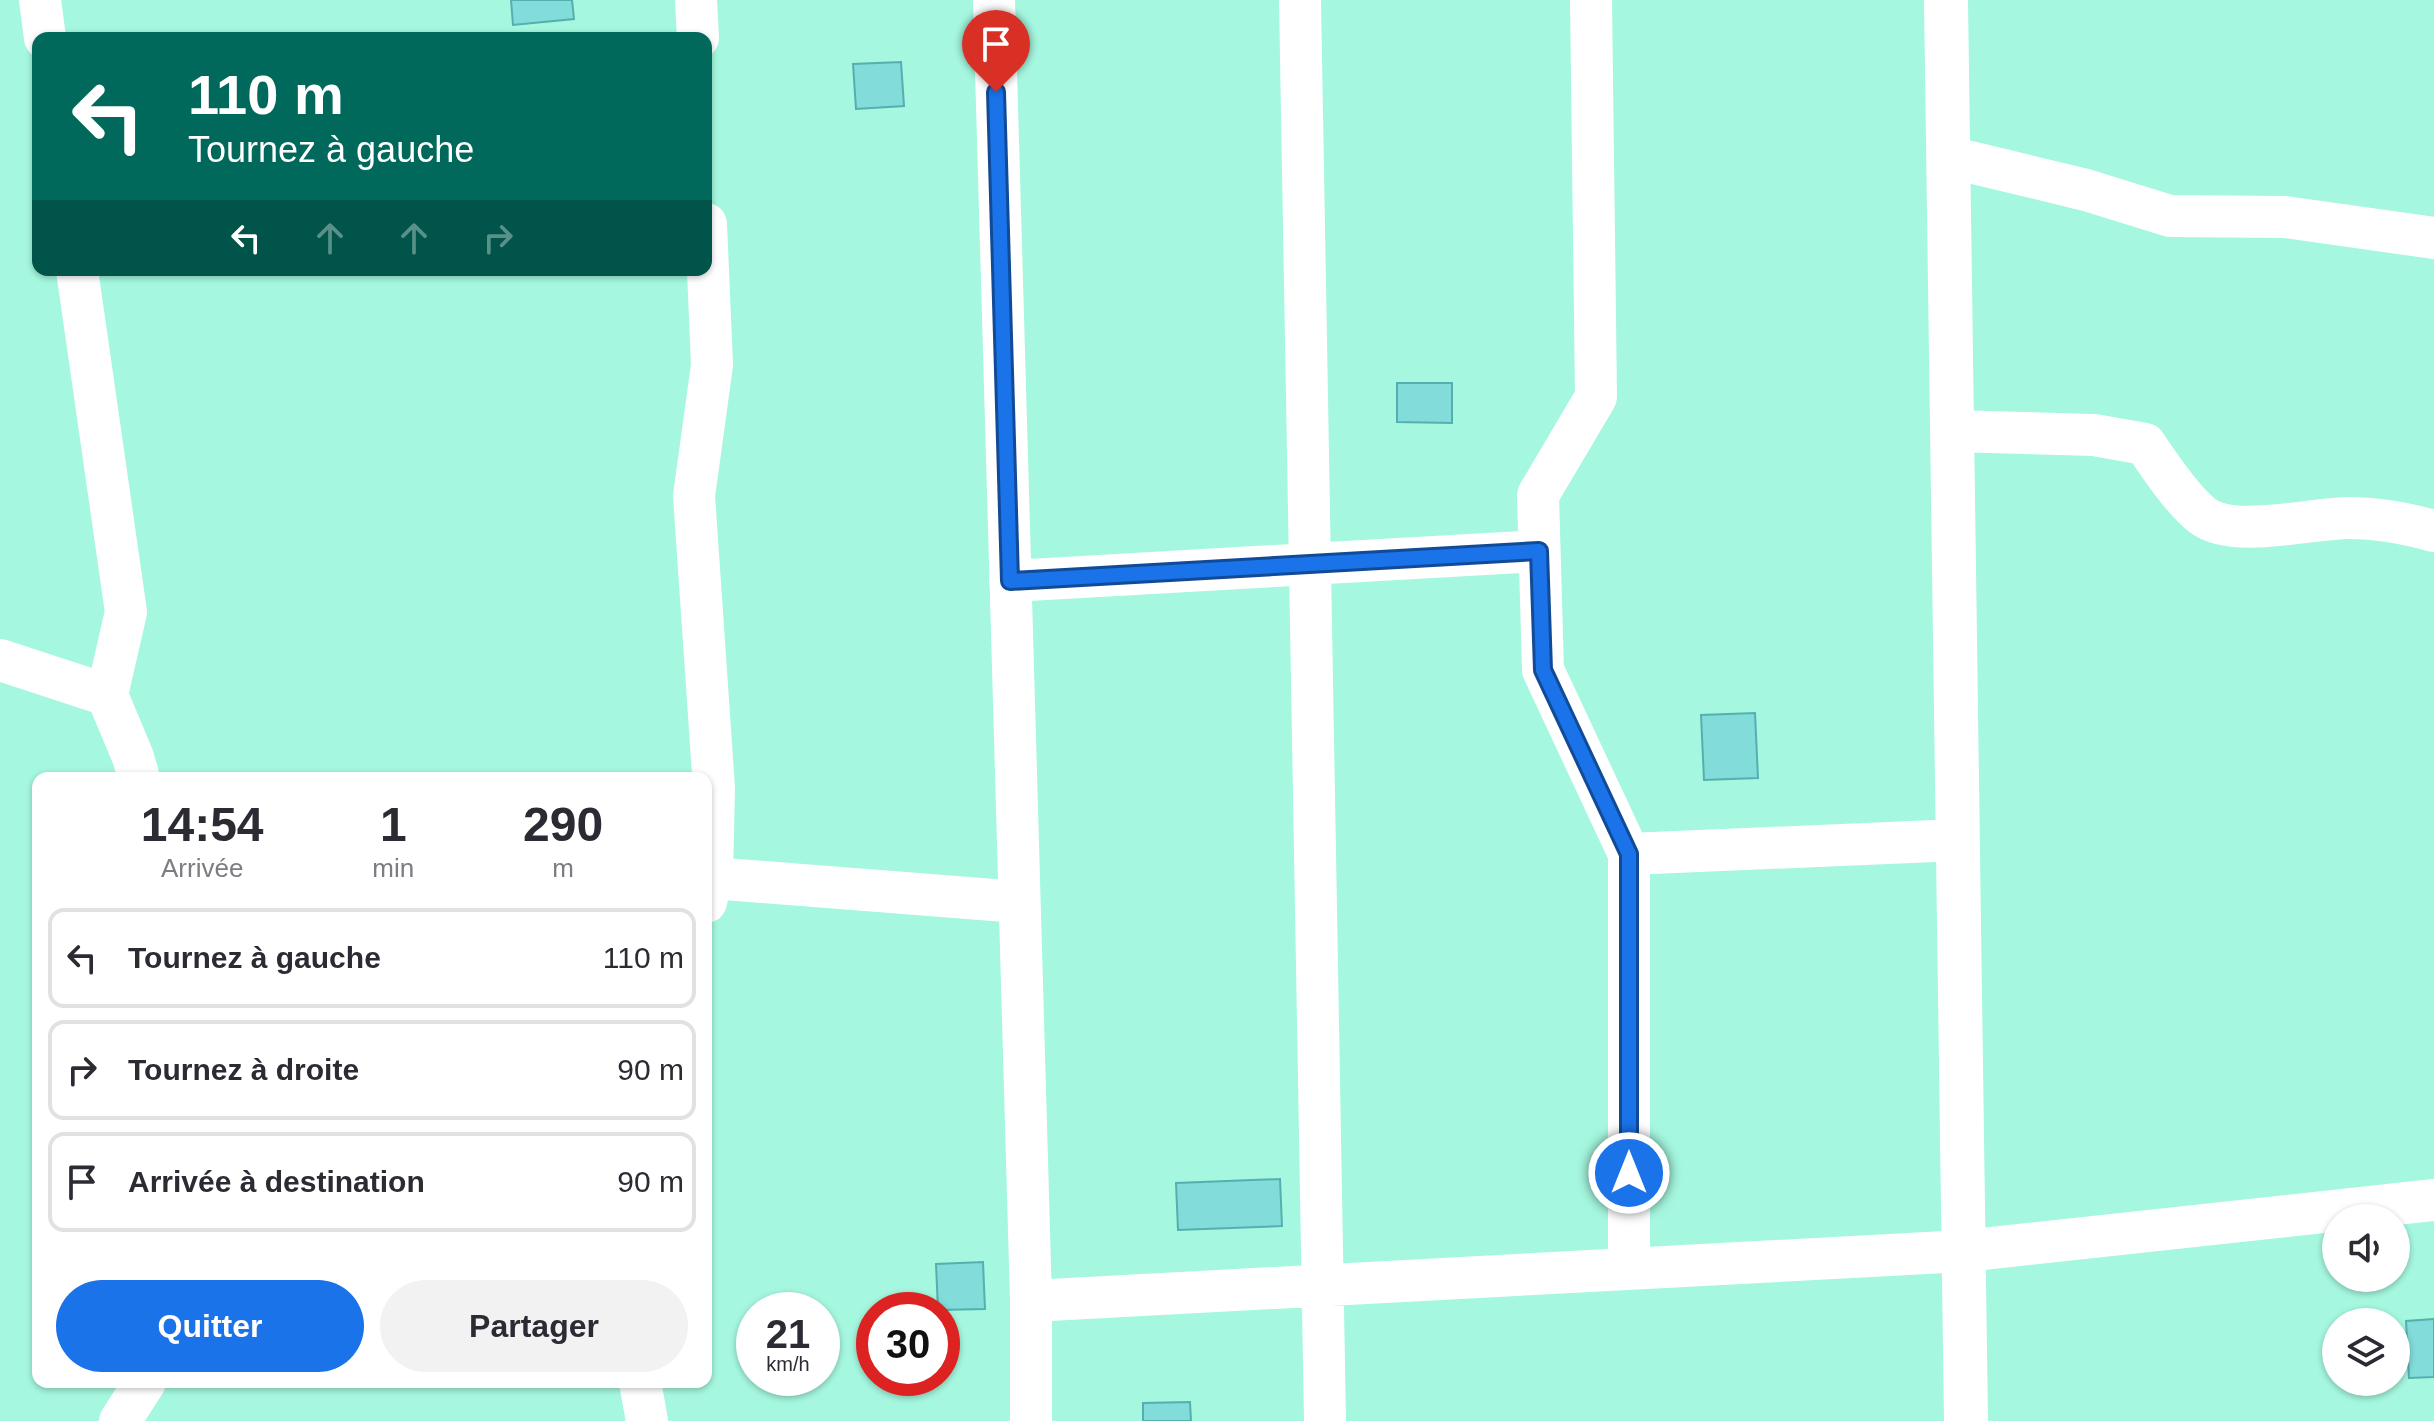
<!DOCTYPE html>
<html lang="fr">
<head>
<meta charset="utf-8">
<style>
	body { margin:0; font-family:Helvetica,sans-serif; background:#f2f2f3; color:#2b2b33; height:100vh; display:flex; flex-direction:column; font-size:30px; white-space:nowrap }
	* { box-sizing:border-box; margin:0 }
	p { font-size:26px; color:#7c7c81 }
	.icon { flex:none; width:44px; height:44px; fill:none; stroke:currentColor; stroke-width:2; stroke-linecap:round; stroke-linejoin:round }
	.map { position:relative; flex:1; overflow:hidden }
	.panel { position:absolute; left:32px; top:772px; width:680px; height:616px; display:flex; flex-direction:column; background:#fff; border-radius:16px; box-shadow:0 2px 6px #0004 }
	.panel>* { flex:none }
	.guide { position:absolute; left:32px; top:32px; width:680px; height:244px; border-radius:16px; box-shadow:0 2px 6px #0004; background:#00695c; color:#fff; overflow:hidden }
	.controls { position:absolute; left:2322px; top:1204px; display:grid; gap:16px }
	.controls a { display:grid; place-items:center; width:88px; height:88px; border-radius:50%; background:#fff; box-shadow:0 2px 6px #0004; font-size:40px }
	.speed { position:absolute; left:736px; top:1292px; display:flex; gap:16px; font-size:40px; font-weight:700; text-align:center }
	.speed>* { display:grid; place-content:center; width:104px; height:104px; border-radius:50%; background:#fff; box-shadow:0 2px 6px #0004; line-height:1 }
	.speed small { font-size:20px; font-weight:400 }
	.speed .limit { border:12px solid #d22; background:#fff; color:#111 }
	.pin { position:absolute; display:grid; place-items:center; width:68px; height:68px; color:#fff; margin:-82px -34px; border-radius:50% 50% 50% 0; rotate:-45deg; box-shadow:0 0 8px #0007 }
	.pin .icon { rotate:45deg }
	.me { position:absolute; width:88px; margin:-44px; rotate:0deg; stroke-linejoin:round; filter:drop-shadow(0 0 6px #0008) }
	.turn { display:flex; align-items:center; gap:28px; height:168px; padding:0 24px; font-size:36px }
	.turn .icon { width:104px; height:104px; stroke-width:2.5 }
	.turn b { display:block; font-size:56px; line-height:68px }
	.lanes { display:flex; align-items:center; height:76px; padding:0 24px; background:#0003; justify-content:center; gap:40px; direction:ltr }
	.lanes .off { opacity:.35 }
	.eta { display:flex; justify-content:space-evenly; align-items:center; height:136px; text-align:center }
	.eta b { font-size:48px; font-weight:800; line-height:56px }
	.primary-button { display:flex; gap:16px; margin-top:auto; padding:16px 24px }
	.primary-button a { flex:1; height:92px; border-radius:48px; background:#1a73e8; color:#fff; font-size:32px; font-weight:800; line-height:92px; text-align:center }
	.primary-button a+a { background:#f2f2f3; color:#2b2b33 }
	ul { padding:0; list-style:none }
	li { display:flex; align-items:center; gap:24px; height:100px; margin:0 16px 12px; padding:0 8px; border:4px solid #e1e1e2; border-radius:16px }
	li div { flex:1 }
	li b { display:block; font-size:30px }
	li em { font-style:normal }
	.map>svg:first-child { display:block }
	.building { fill:#81dcda; stroke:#54b0ae; stroke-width:2 }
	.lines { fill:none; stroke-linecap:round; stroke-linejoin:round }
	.street { stroke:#fff; stroke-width:42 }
	.secondary { stroke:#fff; stroke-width:44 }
	.route-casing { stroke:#114b97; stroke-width:20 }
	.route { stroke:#1a73e8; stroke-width:14 }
</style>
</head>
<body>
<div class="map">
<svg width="2434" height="1421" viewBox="0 0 2434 1421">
	<rect width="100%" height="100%" fill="#a5f7df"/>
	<path class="building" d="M511,0H572L574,19L513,25Z
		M901,62L904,106L856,109L853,64Z
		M1397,383H1452V423L1397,422Z
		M1755,713L1758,778L1704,780L1701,715Z
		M1280,1179L1282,1226L1178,1230L1176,1183Z
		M983,1262L985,1309L938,1310L936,1264Z
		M2434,1319V1377L2409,1378L2406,1321Z
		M1190,1402L1191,1421H1143V1403Z"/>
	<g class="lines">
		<path class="street" d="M40,0L45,38
			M696,0L698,38
			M994,0L1031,1301V1421
			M1300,0L1325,1421
			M1591,0L1596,397L1538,495L1543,670L1629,854V1269
			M1949,157L2086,190L2170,216L2285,217L2434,238
			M706,224L712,365L694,496L714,788L712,878L706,902
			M77,270L126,612L107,695L133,757L139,778
			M1952,431L2094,435L2145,444C2159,465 2183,501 2203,516C2234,539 2312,518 2349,518C2379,518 2405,523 2434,531
			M1010,581L1539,551
			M0,660L107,695
			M1629,854L1958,840
			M706,881L712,878L1019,902
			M1031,1301L1964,1251L2434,1200
			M640,1382L647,1421
			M120,1421L145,1382"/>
		<path class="secondary" d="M1946,0L1966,1421"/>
	</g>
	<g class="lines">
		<defs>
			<path id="route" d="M996,92L1010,581L1539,551L1543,670L1629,854V1173"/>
		</defs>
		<use href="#route" class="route-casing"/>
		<use href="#route" class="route"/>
	</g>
</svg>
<div class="controls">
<a><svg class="icon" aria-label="sound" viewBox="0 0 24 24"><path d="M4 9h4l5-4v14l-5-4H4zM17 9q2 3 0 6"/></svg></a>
<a><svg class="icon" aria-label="layers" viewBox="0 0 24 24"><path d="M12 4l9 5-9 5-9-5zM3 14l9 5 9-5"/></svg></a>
</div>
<div class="speed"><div>21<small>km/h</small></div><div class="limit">30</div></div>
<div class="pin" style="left:996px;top:92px;background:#d93025"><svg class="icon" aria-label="arrive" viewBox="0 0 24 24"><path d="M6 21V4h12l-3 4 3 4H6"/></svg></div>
<svg class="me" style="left:1629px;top:1173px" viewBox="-20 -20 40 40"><circle r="17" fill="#1a73e8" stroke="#fff" stroke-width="3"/><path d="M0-11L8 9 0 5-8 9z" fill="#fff"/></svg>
<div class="guide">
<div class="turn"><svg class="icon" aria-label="left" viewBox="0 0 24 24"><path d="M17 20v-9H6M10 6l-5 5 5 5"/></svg><div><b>110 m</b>Tournez à gauche</div></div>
<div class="lanes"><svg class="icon" aria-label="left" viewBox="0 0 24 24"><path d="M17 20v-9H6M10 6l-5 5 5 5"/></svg><svg class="icon off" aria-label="ahead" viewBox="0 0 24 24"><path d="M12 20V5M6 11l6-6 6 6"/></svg><svg class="icon off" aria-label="ahead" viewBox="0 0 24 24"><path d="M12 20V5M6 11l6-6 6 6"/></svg><svg class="icon off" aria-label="right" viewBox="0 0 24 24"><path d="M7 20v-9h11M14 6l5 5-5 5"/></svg></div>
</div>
<section class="panel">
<div class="eta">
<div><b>14:54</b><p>Arrivée</p></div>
<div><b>1</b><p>min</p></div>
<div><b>290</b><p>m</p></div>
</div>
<ul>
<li><svg class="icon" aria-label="left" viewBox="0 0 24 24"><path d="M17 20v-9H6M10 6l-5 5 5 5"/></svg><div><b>Tournez à gauche</b></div><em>110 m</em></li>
<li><svg class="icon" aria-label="right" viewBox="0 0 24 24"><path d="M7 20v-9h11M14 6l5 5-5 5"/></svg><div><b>Tournez à droite</b></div><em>90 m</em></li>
<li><svg class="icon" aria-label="arrive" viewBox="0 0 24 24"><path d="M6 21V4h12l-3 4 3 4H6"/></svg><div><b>Arrivée à destination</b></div><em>90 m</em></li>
</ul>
<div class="primary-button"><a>Quitter</a><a>Partager</a></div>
</section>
</div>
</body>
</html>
